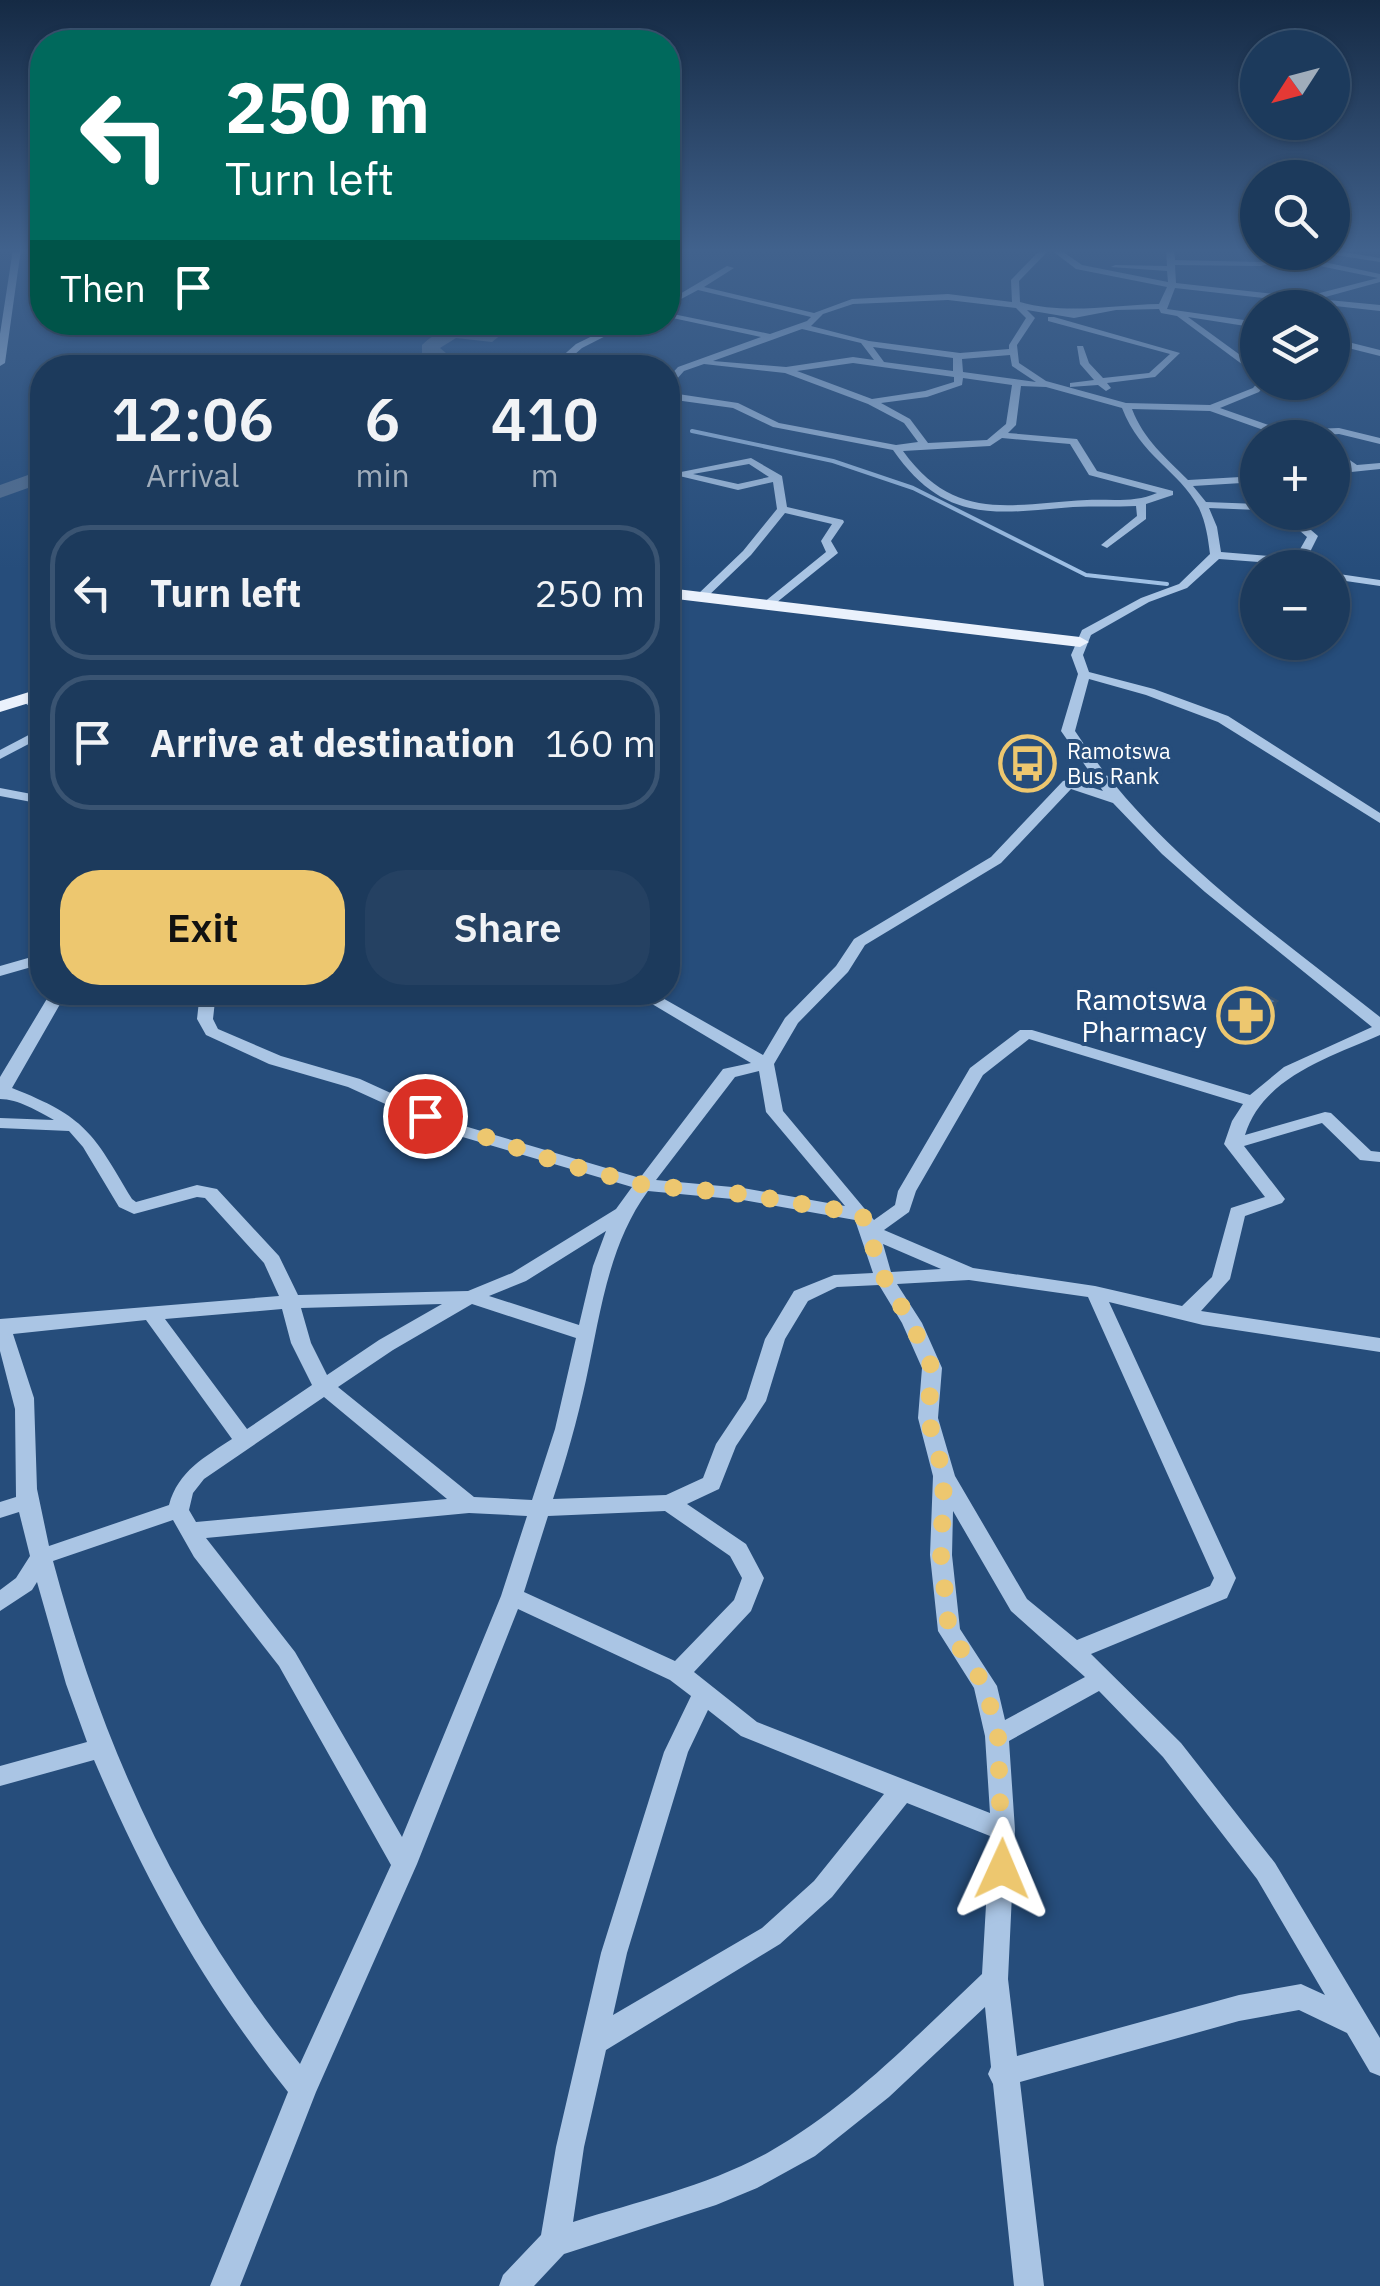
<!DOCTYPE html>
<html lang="en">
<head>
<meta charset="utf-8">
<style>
	body { margin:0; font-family:"IBM Plex Sans",sans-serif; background:#254162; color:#f1f3f6; height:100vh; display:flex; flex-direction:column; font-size:38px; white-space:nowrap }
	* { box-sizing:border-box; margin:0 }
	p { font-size:32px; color:#a0adbb }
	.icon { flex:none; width:55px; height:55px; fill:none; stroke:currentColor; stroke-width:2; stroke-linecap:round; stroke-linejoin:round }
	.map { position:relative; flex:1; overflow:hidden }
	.details { position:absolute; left:30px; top:355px; width:650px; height:650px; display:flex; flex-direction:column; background:#1c3a5c; border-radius:40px; box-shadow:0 2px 8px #0004,0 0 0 2px #3a5472 }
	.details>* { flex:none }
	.banner { position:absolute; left:30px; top:30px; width:650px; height:305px; border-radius:40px; box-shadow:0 2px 8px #0004,0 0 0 2px #3a5472; background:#00695c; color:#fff; overflow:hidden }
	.needle { width:65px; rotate:234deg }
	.fabs { position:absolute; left:1240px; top:30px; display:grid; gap:20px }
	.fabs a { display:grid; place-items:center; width:110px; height:110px; border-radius:50%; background:#1c3a5c; box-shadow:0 2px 8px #0004,0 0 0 2px #3a5472; font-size:50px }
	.pin { position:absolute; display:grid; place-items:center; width:85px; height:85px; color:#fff; margin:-42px; border:5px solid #fff; border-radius:50%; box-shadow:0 2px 10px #0007 }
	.me { position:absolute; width:110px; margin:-55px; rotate:1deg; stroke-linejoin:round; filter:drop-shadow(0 0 8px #0008) }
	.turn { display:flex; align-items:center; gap:35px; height:210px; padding:0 30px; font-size:45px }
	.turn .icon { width:130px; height:130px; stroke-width:2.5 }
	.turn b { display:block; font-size:70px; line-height:85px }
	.then { display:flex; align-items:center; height:95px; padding:0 30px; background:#0003; gap:20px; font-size:38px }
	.eta { display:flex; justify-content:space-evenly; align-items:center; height:170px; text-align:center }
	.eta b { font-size:60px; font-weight:600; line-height:70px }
	.cta { display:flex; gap:20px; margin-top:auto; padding:20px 30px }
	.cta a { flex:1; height:115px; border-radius:40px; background:#edc76f; color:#111; font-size:40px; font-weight:600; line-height:115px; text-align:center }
	.cta a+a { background:#254162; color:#f1f3f6 }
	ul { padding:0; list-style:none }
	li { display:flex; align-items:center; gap:30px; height:135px; margin:0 20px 15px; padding:0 10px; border:5px solid #3a5472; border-radius:40px }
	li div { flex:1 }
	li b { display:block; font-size:38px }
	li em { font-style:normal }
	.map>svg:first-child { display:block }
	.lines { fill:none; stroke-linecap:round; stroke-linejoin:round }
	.stream { stroke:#9fc0e5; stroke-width:4 }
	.river { fill:#526e90; fill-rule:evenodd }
	.minor { fill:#aac5e4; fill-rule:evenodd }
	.major { fill:#eaf1fc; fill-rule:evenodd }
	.wall { fill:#43658d }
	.shaded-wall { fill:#375373 }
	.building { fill:#4e76a4; stroke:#375373; stroke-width:2.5 }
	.route { stroke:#edc76f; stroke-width:18; stroke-dasharray:0 32.4 }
	.labels { text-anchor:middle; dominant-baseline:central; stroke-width:8; stroke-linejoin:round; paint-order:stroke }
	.far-poi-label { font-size:22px; fill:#fff; stroke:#264d7b; text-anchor:start }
	.poi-label { font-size:28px; fill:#fff; stroke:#264d7b; text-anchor:end }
</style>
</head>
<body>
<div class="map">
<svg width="1380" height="2286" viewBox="0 0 1380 2286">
	<rect width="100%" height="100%" fill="#264d7b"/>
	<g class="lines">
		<path class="stream" d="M692,431L833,461L913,488L1086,575L1167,584"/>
		<path class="river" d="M497,322H517L492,342L456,338L440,348L446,353L443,357L414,368H387L422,353V345C440,327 460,325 484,331Z
			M42,470V483L0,498V485Z"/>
		<path class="minor" d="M13,249H21L5,363L0,366V334Z
			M1041,249H1050L1019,281L1020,302C1066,315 1112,305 1159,304L1167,287L1076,269L1050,249H1059L1082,265L1168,282L1167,271L1111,267L1115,265L1167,266L1166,249H1174L1175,260L1261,262L1292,252H1306L1296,256L1380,274V282L1318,299L1380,305V311L1175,288L1167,309L1258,322V328L1188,317L1258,368V376L1177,316L1161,313L1159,309L1116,310L1074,318L1027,310L1035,318L1017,345L1019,363L1046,381L1126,403L1210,405L1253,388L1258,382H1267L1259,392L1220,408L1283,430L1339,428L1380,438V444L1339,434L1286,438L1210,411L1132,409C1144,440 1165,457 1188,480L1258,476V482L1193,486L1206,502L1258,504V510L1209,508L1217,527L1221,552L1295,558L1307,537L1278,512H1290L1318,536L1305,562L1299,565L1219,559L1187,588L1149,602L1091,635L1083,655L1089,672L1154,689L1228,716L1380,813V823L1218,722L1146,695L1089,679L1075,731C1152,849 1270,930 1380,1017V1035C1330,1057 1263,1077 1245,1135L1325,1112L1331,1113L1371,1151L1380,1152V1162L1360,1160L1322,1123L1244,1146L1285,1199L1282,1203L1245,1216L1230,1279L1201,1311L1380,1338V1352L1203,1325L1109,1302L1236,1578L1227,1598L1091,1654L1181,1743L1275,1863L1380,2038V2076L1370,2072L1347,2033L1299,2010L1239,2021L1020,2082L1044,2286H1014L993,2084L988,2074L991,2067L985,2007L889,2097L815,2156L757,2188L716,2205L564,2254L534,2286H499L503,2275L541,2235L556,2147L601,1953L664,1752L691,1696L670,1680L518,1609L417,1864L316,2092L240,2286H210L288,2092C203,1985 148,1886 94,1760L0,1786V1766L87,1742L66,1684L37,1582L32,1590L0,1611V1590L16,1578L30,1556L19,1512L0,1518V1502L16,1497L15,1409L0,1351V1319L279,1296L264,1263L205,1198L197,1197L134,1214L119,1207L83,1147L69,1131L0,1128V1118L54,1120C38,1111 18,1099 0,1099V1077L51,992H67L12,1088C86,1117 93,1133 132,1199L136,1202L197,1185L217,1189L279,1256L298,1295L468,1291L512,1273L616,1209L632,1187L449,1133L348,1087L269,1064L206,1035L197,1019L200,992H216L213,1019L218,1029L281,1056L360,1079L461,1125L640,1178L723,1069L751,1063L632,992H652L763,1055L785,1018L836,966L854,939L991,857L1063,781L1068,780L1103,791L1061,731L1078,674L1071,655L1082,630L1141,598L1179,584L1210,554C1208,538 1206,523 1199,508C1178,469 1141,457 1122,408L1046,387L1021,386L1016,425L1008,433L1077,439L1097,471L1173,491V495L1146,504V519L1107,548L1101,545L1137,516L1136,506C1115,507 1094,506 1073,507C993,514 944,523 893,450L773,427L733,408L668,399V378L678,367L761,337L668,317V313L770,334L807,321L811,317L698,290L668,306V301L727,266L734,268L704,287L814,313L852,299L948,294L1012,302L1011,280ZM1286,259L1378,278L1312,295L1311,298L1176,283L1175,265L1261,266ZM948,300L1016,308L1026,318L1009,345V349L960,353L869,341L811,326L823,314L853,304ZM802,329L861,343L874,360L853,357L786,367L713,361ZM873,347L953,358V371L884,362ZM1010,355L1012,366L1036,382L963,372L962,359ZM853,363L954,377V382L925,391L872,399L797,371ZM704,364L785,373L868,404L904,423L918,442L896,445L779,423L738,403L678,394L676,380L684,371ZM963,378L1012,385L1006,424L987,440L928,443L910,419L881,403L927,397L962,385ZM1002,438L1070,444L1089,475L1157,493C1134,503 1111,499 1087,500C1010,504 955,523 903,451L990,446ZM1071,789L1113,803L1162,854L1205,892L1372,1027L1284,1067L1250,1095L1032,1030H1020L970,1068L898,1191L895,1205L874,1220L783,1111L774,1064L798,1023L848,972L865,945L1001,863ZM1029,1039L1243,1104L1232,1121L1224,1144L1265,1197L1231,1208L1212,1277L1182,1306L1095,1286L973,1268L884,1230L909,1212L916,1191L983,1075ZM759,1071L766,1112L845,1206L743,1188L656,1180L735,1077ZM648,1191L743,1200L855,1220L873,1273L834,1275L794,1291L765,1339L746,1399L716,1444L703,1478L666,1495L553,1499C566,1460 577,1421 586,1380C600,1316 608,1245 648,1191ZM606,1231L593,1266L579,1325L489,1296L526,1281ZM883,1244L941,1269L891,1272ZM969,1280L1088,1297L1214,1578L1210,1586L1077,1640L1027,1599L955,1476L938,1418L942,1368L922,1323L897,1284ZM879,1285L902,1323L922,1368L918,1418L933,1476L930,1555L938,1631L974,1688L985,1736L990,1813L757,1722L694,1672L751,1611L764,1578L746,1544L687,1504L719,1489L736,1446L766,1401L785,1339L808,1301L837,1287ZM442,1304L379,1340L327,1375L311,1343L301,1308ZM472,1304L576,1338L555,1429L532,1500L474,1497L338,1387L393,1350ZM282,1309L291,1343L312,1385L247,1429L165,1319ZM146,1320L232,1439C205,1457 178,1471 169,1505L49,1546L37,1489L34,1398L13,1334ZM324,1397L447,1499L196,1522L189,1510L193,1493L204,1479ZM665,1511L730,1556L742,1578L734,1600L675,1661L524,1592L548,1516ZM953,1511L1011,1611L1085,1677L1005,1720L997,1686L960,1629L952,1555ZM469,1513L527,1516L501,1596L402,1837L295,1652L206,1538ZM173,1520L194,1557L279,1666L391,1865L300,2064C178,1913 103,1748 53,1561ZM1099,1691L1163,1757L1257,1879L1325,1995L1301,1984L1239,1995L1017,2056L1008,1979L1015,1830L1009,1741ZM708,1710L741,1736L884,1794L814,1881L762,1928L613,2015L627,1953L688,1752ZM907,1803L990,1836L982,1974C915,2037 850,2106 769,2152C708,2186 639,2201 573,2222L584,2147L606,2050L780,1944L832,1897Z
			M1332,250L1380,258V262L1329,254Z
			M1048,317H1054L1180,353L1155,377L1107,383L1111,388L1106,391L1098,385L1070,387V383L1094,380L1080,364L1077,346H1083L1089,363L1103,378L1149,373L1170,354L1048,321Z
			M621,322H633L582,348L559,368H549L576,344Z
			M1332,338L1380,350V356L1332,344Z
			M1332,448L1357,465L1380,463V469L1332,474V468L1345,467L1332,456Z
			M751,458L782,476L787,507L843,520L844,522L831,541L838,553L771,607H763V603L826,552L821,541L832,524L785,513L751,555L705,599H697V595L743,551L777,509L773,482L738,490L671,474ZM749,464L769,477L738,484L693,474Z
			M1332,573L1380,580V586L1332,579Z
			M26,694L42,705V715L22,701V695Z
			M42,728V737L0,759V750Z
			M0,788L42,796V804L0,796Z
			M42,954V964L0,976V966Z"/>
		<path class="major" d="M668,588L1080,637L1089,642L1080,647L668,598Z
			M42,688V699L0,712V701Z"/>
	</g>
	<path class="wall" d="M1221,1002L1274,1015L1247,1031L1218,1016Z"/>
	<path class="shaded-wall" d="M1277,1001L1274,1015L1247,1031L1250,1017Z"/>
	<path class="building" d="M1247,986L1277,1001L1250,1017L1221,1002Z"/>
	<linearGradient id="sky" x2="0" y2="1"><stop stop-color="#152a44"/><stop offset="0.44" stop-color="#41628d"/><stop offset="1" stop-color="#41628d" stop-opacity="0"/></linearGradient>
	<rect width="1380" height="569" fill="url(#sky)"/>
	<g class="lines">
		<path class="route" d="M425,1116L561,1163L644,1185L743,1194L862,1214L883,1276L912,1324L932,1368L928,1418L944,1476L941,1555L949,1631L985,1686L998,1736L1002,1869"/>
	</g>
	<defs>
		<symbol id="bus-ring" viewBox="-11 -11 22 22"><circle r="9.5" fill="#264d7b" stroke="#edc76f" stroke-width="1.5"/><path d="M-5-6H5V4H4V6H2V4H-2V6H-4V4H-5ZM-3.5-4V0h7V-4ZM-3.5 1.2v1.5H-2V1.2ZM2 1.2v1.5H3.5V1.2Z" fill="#edc76f"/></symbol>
		<symbol id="pharmacy-ring" viewBox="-11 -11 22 22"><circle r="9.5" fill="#264d7b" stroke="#edc76f" stroke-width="1.5"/><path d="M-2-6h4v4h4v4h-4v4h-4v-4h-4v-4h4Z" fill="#edc76f"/></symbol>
	</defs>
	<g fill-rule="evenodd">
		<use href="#bus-ring" x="996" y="732" width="63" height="63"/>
		<use href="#pharmacy-ring" x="1214" y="984" width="63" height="63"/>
	</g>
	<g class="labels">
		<g class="far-poi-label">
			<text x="1067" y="750">Ramotswa<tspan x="1067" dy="25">Bus Rank</tspan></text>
		</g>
		<g class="poi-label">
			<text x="1207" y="999">Ramotswa<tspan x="1207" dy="32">Pharmacy</tspan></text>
		</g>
	</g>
</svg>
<div class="fabs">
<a><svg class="needle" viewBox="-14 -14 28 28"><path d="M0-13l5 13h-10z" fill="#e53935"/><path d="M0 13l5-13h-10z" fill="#a0adbb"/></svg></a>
<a><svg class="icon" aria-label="search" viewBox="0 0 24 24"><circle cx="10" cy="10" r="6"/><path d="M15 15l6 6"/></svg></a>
<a><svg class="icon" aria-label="layers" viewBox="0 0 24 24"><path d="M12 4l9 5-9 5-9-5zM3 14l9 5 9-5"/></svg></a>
<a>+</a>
<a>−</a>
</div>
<div class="pin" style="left:425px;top:1116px;background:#d93025"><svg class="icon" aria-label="arrive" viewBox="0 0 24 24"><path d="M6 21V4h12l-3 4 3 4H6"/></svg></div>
<svg class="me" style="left:1002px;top:1869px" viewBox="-20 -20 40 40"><path d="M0-17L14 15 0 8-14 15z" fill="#edc76f" stroke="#fff" stroke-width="4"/></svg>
<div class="banner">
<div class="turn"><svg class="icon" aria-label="left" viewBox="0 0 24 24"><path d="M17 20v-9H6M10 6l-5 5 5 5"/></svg><div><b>250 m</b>Turn left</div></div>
<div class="then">Then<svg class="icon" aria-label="arrive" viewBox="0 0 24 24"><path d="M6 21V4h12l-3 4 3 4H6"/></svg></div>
</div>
<section class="details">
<div class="eta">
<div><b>12:06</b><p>Arrival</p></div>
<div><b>6</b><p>min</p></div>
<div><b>410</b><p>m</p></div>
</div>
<ul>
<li><svg class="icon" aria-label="left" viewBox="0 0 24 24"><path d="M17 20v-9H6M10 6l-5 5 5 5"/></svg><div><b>Turn left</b></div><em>250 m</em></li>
<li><svg class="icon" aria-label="arrive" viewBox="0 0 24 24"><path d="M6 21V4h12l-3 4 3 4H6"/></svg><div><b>Arrive at destination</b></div><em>160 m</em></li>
</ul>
<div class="cta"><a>Exit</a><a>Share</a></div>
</section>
</div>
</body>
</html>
